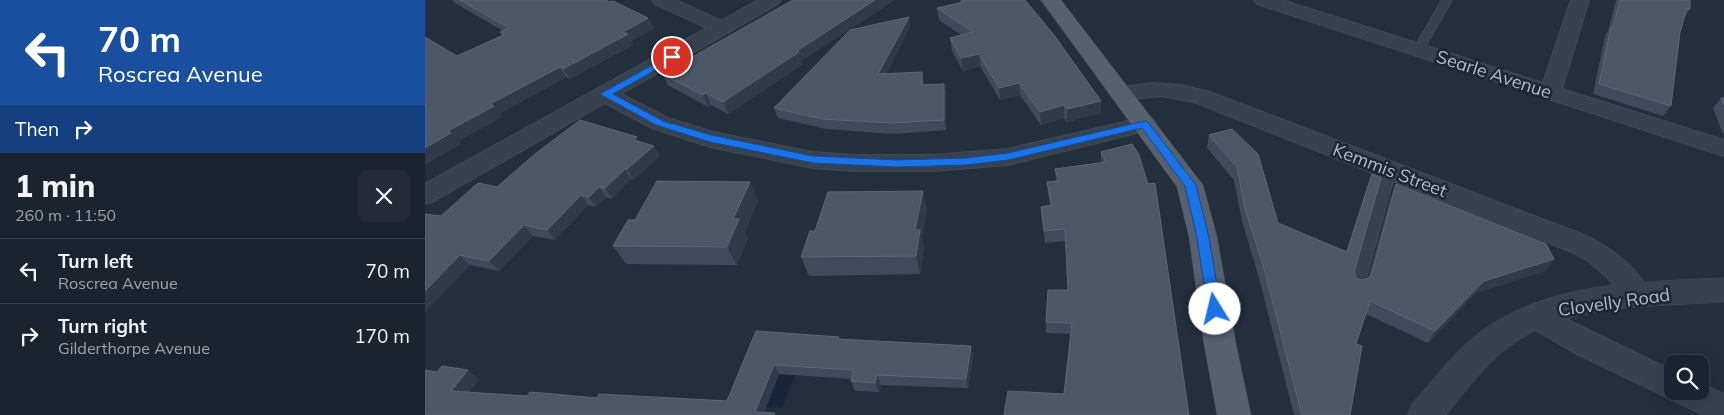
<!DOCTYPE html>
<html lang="en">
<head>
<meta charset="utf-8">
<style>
	body { margin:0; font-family:Mulish,sans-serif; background:#242b36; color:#f1f3f6; height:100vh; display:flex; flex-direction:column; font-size:19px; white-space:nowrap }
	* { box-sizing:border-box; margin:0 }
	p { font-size:16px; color:#a0a4aa }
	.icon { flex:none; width:28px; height:28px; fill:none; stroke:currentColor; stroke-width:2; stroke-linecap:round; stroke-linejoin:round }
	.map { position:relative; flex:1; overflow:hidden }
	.drawer { display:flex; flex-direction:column; background:#1b232e; width:425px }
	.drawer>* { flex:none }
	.top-card { background:#1a4fa0; color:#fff; overflow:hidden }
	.tools { position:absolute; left:1239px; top:355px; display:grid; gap:10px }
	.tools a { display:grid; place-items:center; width:45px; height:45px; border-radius:10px; background:#1b232e; box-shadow:0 5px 20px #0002,0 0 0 1px #39404a; font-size:25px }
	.pin { position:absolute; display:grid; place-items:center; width:42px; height:42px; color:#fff; margin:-21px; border:2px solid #fff; border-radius:50%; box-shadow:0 1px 5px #0007 }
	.me { position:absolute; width:55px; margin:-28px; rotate:351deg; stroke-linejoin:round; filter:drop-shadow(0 0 4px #0008) }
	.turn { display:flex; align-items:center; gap:18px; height:105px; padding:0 15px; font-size:22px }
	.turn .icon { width:65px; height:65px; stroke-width:2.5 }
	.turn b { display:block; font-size:35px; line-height:42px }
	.then { display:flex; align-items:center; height:48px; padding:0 15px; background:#0003; gap:10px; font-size:19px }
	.round { display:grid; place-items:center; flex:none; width:52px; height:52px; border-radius:10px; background:#242b36 }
	.summary { display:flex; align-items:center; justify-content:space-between; height:85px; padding:0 15px }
	h1 { font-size:30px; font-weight:800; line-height:38px }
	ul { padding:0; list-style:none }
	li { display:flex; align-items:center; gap:15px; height:65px; padding:0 15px; border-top:1px solid #39404a }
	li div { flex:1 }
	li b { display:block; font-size:19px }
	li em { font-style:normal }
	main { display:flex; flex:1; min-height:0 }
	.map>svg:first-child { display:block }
	.water { fill:#17263c }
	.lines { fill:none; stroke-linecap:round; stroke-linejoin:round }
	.service-casing { stroke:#414a57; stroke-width:2 }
	.minor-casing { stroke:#414a57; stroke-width:2 }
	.tertiary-casing { stroke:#414a57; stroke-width:1 }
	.primary-casing { stroke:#414a57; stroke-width:1 }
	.service { fill:#38414e; fill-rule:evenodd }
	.minor { fill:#38414e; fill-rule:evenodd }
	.tertiary { fill:#38414e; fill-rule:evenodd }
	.primary { fill:#56606e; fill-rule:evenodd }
	.wall { fill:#3f4b5c }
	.shaded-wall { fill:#2f3b4b }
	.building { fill:#4b5868; stroke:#5c6777 }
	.route { fill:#1a73e8; stroke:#114b97 }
	.labels { text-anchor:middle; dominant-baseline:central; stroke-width:5; stroke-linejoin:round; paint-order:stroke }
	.street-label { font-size:18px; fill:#b4bcc9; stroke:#1d2633 }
</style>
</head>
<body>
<main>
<section class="drawer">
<div class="top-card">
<div class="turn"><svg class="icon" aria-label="left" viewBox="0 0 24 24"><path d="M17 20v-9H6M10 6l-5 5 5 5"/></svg><div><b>70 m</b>Roscrea Avenue</div></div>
<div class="then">Then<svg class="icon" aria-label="right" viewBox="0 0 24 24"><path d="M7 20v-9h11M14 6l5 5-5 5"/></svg></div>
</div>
<div class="summary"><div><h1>1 min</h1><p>260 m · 11:50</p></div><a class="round"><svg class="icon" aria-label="close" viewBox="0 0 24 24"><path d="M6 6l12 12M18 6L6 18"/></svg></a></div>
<ul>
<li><svg class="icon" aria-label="left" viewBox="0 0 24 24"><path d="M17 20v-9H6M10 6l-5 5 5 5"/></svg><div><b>Turn left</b><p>Roscrea Avenue</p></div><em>70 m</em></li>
<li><svg class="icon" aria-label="right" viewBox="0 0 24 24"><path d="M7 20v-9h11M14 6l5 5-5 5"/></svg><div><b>Turn right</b><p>Gilderthorpe Avenue</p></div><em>170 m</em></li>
</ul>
</section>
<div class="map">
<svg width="1299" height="415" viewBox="0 0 1299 415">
	<rect width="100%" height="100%" fill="#242f3e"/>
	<path class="water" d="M352,375L370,376L357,408L338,407Z"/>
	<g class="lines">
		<defs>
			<path id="service" d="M1017,0H1027L997,52H989L988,50Z
				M965,166L971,170L939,285L937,289L932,291L927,289L925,285L959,170Z"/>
			<path id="minor" d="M227,0H251L296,21L333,0H356L353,4L196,94L243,118L288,132L388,152L429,155H508L583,149L720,117L728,119L731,124L728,129L583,165L508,171H429L388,168L285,147L227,128L180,103L9,201L0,204V184L282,28L230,4Z
				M829,0H857L1118,83L1146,0H1164L1137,89L1299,140V156L832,4Z
				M728,83L755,85L785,92L1154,233C1185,246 1211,265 1227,296L1223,304L1213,307L1203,304L1182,277L1166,263L1147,252L769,102L736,96L696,100L688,98L685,93L688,88Z
				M1110,304L1248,371V391H1275V383L1299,394V415H1279L1150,353L1100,324L1096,316L1100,308Z"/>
			<path id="tertiary" d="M1299,278V302C1235,306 1151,304 1095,339C1065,358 1043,388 1021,415H982L987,404C1007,382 1025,356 1049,337C1118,281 1215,282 1299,278Z"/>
			<path id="primary" d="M616,0H636L778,185L792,237L811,344L826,415H792L779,344L764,237L752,187Z"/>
		</defs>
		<use href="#service" class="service-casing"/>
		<use href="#minor" class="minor-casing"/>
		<use href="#tertiary" class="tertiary-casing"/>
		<use href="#primary" class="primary-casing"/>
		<use href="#service" class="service"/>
		<use href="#minor" class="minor"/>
		<use href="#tertiary" class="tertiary"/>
		<use href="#primary" class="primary"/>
	</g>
	<path class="wall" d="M27,0H180L223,18L229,28L206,41L208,45L145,79L141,77L74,114L77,117L33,141L36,144L0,164V37L32,56L77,35L75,32L78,31L30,3Z
		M535,0H600L676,101V113L642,122L639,118L616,125L595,95L575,100L555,66L538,71L527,51L525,38L536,35L514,20L512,8L536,3Z
		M1191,0H1265V9L1260,16L1255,32L1246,106L1238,116L1168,94L1180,36L1183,31Z
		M484,17L485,27L461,74L497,72L499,85L519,84L521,94V130L468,134L401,129L353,118L349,108Z
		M377,61L378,64L303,114L286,105L283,107L243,85L237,74Z
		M1296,98H1299V133L1297,132L1288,108Z
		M807,129L853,223L921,252L942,187L947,174L929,272L931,278L937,280L943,279L966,197L971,184L1129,259L1120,271L1051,293L1003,343L941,314L931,344L925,415H869L834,278L817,221L809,180L782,148L784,135Z
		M214,141L235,156L208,180L206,179L187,199L181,197L171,207L163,205L130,240L108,236L74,271L45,265L0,312V214L16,216L72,187Z
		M707,144L639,394L646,334L621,333V322L643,290L640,241L620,243L616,207L625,205L623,194L622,182L631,181L630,169L676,163V152Z
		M333,200L320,232L323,238L312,265L201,264L188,246L210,220Z
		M502,209L497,237L499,248L495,274L384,276L376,257L390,231Z
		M331,331L415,339L546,346L548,356L543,388L456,385L454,392L430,391L426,381L427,379L354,374L339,412L0,415L54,380L44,392L102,396L302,401Z"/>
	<path class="shaded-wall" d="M450,0H470L377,61L378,64L303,114L298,102L373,50Z
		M484,17L485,27L456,84L453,74Z
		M223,18L229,28L206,41L208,45L145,79L138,69L198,32Z
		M554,54L555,66L538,71L536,58Z
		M135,67L141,77L74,114L77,117L33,141L36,144L0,164V148L23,131L65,104Z
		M497,72L499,82V96L497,85Z
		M594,83L595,95L575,100L574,88Z
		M519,84L521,94V130L519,120Z
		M281,93L286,105L283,107L278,95Z
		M676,101V113L642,122V109Z
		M639,105V118L616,125L615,112Z
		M229,146L235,156L208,180L202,169Z
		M200,169L206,179L187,199L180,188Z
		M325,182L333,200L320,232L323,238L312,265L302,247L308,219Z
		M174,187L181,197L171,207L164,197Z
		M498,191L502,209L497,237L499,248L495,274L491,256L490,230Z
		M156,195L163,205L130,240L122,230Z
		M99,225L108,236L74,271L64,261Z
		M35,255L45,265L0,312V291Z
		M1129,259L1120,271L1051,293L1003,343L1010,331L1059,281Z
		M546,346L548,356L543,388L541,379Z
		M349,365L354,374L338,415L330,412Z
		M43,370L54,380L38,400L26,391Z
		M452,375L456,385L454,392L450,383Z"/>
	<path class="building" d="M35,0H180L185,2L188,1L223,18L198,32L203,34L138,69L135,67L65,104L69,106L23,131L26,133L0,148V37L32,56L79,35L75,32L84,28Z
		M368,0H450L373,50L374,52L298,102L281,93L278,95L237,74Z
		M537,0H600L629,35L676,101L642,109L639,105L615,112L594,83L574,88L554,54L536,58L525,38L548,32L512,8L538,2Z
		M1195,0H1265V9L1262,8L1255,32L1246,106L1174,84L1186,27H1188Z
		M484,17L453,74L497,72V85L519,84V120L465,123L398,119L349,108L425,30Z
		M1296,98H1299V105Z
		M155,120L212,137L209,140L229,146L202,169H200L180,188L174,187L164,197L156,195L122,230L99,225L64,261L35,255L0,291V214L16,216L53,183L72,187L110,154Z
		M807,129L833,154L853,223L922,252L947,174L956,178L929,272L931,278L937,280L944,278L947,273L971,184L1121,244L1129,259L1059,281L1010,331L945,301L931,344L937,346L925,415H877L838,265L820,209L812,167L784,135Z
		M707,144L714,155L723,184L730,183L764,415H579L583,391L639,394L647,323L621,322L623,290H643L640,229L619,231L616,207L627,205L622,182L634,181L630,169L681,162L676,152Z
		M232,181L325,182L308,219H314L302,247L188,246L203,220H210Z
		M498,191L490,230H495L491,256L376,257L385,231H390L403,192Z
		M331,331L414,337L413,339L546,346L541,379L452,375L450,383L426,381L429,370L349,365L330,412L350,413L349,415H0V370L12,372L17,366L43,370L26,391L102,396L105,392L172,398L174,394L302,401Z"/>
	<path class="route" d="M247,54L252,57L250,59L188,94L238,121L286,135L388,156L472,160L541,158L583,153L720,121L723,122L771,185L784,238L796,309L794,313L790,314L785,313L783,309L772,238L760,186L717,128L583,160L541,165L472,167L388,163L285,142L231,125L175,94Z"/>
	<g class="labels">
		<g class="street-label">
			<text transform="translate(1069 74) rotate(18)">Searle Avenue</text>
			<text transform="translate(965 170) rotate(21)">Kemmis Street</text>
			<text transform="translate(1189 302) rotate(-8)">Clovelly Road</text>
		</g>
	</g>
</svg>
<div class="tools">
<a><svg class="icon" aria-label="search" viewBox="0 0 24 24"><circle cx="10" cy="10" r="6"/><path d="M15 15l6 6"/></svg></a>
</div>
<div class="pin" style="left:247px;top:57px;background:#d93025"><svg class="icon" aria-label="arrive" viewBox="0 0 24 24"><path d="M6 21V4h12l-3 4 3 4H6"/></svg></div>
<svg class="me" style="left:790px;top:309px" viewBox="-20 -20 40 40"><circle r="19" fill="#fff"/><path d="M0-13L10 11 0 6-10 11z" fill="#1a73e8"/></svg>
</div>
</main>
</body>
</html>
